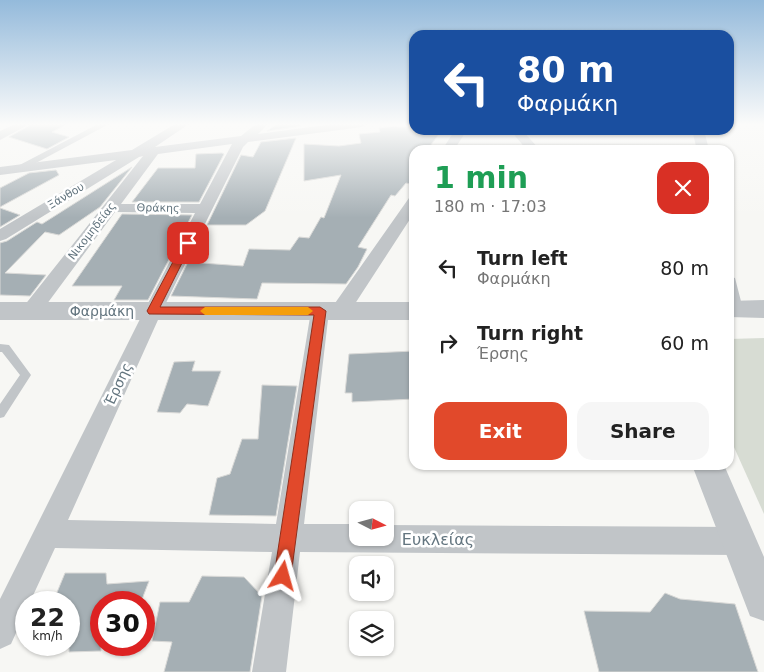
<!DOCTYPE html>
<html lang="en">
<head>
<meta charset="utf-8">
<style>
	body { margin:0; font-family:"DejaVu Sans",sans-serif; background:#f6f6f6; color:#222; height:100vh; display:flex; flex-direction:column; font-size:19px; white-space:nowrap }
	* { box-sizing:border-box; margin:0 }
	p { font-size:16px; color:#767676 }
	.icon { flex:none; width:28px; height:28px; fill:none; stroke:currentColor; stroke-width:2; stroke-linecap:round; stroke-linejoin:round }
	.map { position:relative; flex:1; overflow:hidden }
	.details { position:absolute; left:409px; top:145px; width:325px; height:325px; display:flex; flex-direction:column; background:#fff; border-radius:15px; box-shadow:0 1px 4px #0004 }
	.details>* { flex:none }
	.top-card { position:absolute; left:409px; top:30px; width:325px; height:105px; border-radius:15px; box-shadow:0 1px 4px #0004; background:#1a4fa0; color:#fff; overflow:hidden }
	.needle { width:32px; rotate:96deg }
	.buttons { position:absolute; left:349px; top:501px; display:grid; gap:10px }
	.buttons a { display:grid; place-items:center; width:45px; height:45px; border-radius:10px; background:#fff; box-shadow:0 1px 4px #0004; font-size:25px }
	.speed { position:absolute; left:15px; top:591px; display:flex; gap:10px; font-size:25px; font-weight:700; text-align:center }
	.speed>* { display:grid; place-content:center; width:65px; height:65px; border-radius:50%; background:#fff; box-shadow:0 1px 4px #0004; line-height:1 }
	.speed small { font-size:12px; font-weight:400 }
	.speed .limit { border:8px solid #d22; background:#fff; color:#111 }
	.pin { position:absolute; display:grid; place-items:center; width:42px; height:42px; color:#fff; margin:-21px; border-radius:10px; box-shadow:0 2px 8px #0006 }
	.me { position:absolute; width:55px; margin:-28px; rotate:8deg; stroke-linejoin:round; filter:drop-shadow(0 0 4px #0008) }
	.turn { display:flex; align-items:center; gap:18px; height:105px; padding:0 25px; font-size:22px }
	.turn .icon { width:65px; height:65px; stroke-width:2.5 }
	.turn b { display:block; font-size:35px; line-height:42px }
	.round { display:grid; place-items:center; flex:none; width:52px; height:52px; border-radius:15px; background:#f6f6f6 }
	.head { display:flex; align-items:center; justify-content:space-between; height:85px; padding:0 25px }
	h1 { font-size:30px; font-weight:800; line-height:38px; color:#1e9e55 }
	.action { display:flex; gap:10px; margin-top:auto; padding:10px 25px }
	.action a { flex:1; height:58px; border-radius:15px; background:#e1492b; color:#fff; font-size:20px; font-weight:800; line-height:58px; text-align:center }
	.action a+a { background:#f6f6f6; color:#222 }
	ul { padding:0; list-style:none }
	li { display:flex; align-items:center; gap:15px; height:75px; padding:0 25px }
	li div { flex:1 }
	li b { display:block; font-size:19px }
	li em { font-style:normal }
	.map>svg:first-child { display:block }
	.green { fill:#d7dcd3 }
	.building { fill:#a5afb4; stroke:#d9d9d7 }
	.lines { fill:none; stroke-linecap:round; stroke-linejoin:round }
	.service { fill:#c1c5c8; fill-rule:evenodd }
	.pedestrian { fill:#c1c5c8; fill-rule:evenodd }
	.minor { fill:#c1c5c8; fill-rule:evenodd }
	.tertiary { fill:#c1c5c8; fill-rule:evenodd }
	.route { fill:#e1492b; stroke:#922f1c }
	.slow { fill:#f59e0b }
	.labels { text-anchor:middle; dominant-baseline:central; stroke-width:5; stroke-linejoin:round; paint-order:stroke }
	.far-street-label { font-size:11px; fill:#63757f; stroke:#fff }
	.street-label { font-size:14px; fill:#63757f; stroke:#fff }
	.near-street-label { font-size:16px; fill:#63757f; stroke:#fff }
</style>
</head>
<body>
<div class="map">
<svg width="764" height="672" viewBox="0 0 764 672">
	<rect width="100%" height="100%" fill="#f7f7f4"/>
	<path class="green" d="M764,338V514L729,436V339Z"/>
	<path class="building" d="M32,124H67L52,132L69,137L47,149L9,137Z
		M277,124H302L301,126L267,131Z
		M396,126L398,127H414V130H442L427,150H414V185L406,183L395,196L391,195L358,247L367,249L358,267L346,284L262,283L257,299L171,296L188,262L243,266L249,249L290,250L299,237L309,238L321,217L324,218L341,175L304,181V144L339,146L361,143L359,134L380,132L379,128Z
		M296,138L265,211L246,225H207L241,155L253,157L261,142Z
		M222,153L224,154L199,202H132L158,168H195L196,154Z
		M132,167L100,207L59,235L45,232L5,273L46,275L30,296L0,295V243L7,241L37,222L42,224Z
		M56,170L59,175L0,207V188L29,173Z
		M0,208L20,215L0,227Z
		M122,214L192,215L148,300H114L122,286H72Z
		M414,351V399L352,402V393H345L349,354Z
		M195,361L192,371H221L208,406L187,404L180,413L157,412L174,362Z
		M262,385L297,386L276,516L209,515L217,478L230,474L242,439H258Z
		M65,573H106L107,584L149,581L141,602H101V651L69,652V602H53Z
		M202,576L244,577L262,596L250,672H164L172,642L152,641L160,602H189Z
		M665,593L680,599L735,604L758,672H599L584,611L650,612Z"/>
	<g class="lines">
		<path class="service" d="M0,344L9,345L31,375L4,417L0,418V404L20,375L2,352H0Z"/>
		<path class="pedestrian" d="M98,124H109L21,171L17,172L12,169Z"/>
		<path class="minor" d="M15,124H30L0,140V131Z
			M175,124H189L155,147L241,136L256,124H268L258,134L333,124H367L362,127L248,142L243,147L162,311L68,520L276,524L311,311L313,306L320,304L327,306L329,311L304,524H358V538H385V525L739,527L749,531L753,541L749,551L739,555L300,552L286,672H252L272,552L55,548L30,602H26V611L11,644L0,649V599L144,311L195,213L115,212L38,316L31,318L24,316L22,311L24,306L143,156L139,157L6,239L0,241V229L116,160L0,175V167L132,150ZM232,144L200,204H121L158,154Z
			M455,130H467L454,150H442Z
			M510,130H522L540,150H527Z
			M692,130H704L709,150H697Z
			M414,197V213L347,316L340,318L333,316L331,311L333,306L409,198Z
			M729,276L735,278L743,309L741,314L734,316L729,314Z"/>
		<path class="tertiary" d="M764,300V318L729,317V301Z
			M0,302H414V320H0Z
			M692,465H724L764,557V621L750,616Z"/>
	</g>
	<linearGradient id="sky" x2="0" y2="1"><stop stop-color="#94badb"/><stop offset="0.57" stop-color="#fbfbfa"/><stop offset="1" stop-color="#fbfbfa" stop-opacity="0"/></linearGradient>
	<rect width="764" height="218" fill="url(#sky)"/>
	<path class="route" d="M188,240L192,243L160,307H320L326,311L291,576L289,582L283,585L277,582L274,576L314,315L149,314L147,311L183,243Z"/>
	<path class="slow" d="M205,307H308L313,311L308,315H205L200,311Z"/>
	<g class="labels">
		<g class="far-street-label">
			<text transform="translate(66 196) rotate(-31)">Ξάνθου</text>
			<text transform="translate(158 208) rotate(1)">Θράκης</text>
			<text transform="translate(92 231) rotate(-52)">Νικομηδείας</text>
		</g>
		<g class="street-label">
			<text x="102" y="311">Φαρμάκη</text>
			<text transform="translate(118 384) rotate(-65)">Έρσης</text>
		</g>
		<g class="near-street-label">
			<text x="438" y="539">Ευκλείας</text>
		</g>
	</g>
</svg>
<div class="buttons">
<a><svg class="needle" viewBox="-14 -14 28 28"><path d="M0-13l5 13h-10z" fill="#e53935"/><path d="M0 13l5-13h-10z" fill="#767676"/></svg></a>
<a><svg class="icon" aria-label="sound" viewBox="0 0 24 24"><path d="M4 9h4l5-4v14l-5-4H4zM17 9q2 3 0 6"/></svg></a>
<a><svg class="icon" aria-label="layers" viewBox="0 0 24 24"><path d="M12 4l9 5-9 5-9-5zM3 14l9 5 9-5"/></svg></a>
</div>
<div class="speed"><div>22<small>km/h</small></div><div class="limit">30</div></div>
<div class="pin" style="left:188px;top:243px;background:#d93025"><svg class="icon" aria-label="arrive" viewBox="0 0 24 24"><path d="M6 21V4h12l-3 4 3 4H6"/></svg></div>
<svg class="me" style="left:283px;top:576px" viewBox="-20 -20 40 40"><path d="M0-17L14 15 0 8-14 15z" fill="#e1492b" stroke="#fff" stroke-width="4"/></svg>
<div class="top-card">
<div class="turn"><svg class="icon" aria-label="left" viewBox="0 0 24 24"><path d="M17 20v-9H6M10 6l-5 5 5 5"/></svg><div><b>80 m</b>Φαρμάκη</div></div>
</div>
<section class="details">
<div class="head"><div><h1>1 min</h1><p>180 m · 17:03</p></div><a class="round" style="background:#d93025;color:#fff"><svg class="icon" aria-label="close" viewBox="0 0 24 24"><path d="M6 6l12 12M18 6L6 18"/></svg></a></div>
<ul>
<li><svg class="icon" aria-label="left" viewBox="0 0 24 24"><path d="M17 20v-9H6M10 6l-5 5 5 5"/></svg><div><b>Turn left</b><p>Φαρμάκη</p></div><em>80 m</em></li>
<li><svg class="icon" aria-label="right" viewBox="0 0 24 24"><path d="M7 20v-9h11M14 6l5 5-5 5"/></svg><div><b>Turn right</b><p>Έρσης</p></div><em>60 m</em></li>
</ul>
<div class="action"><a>Exit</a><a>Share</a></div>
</section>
</div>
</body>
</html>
